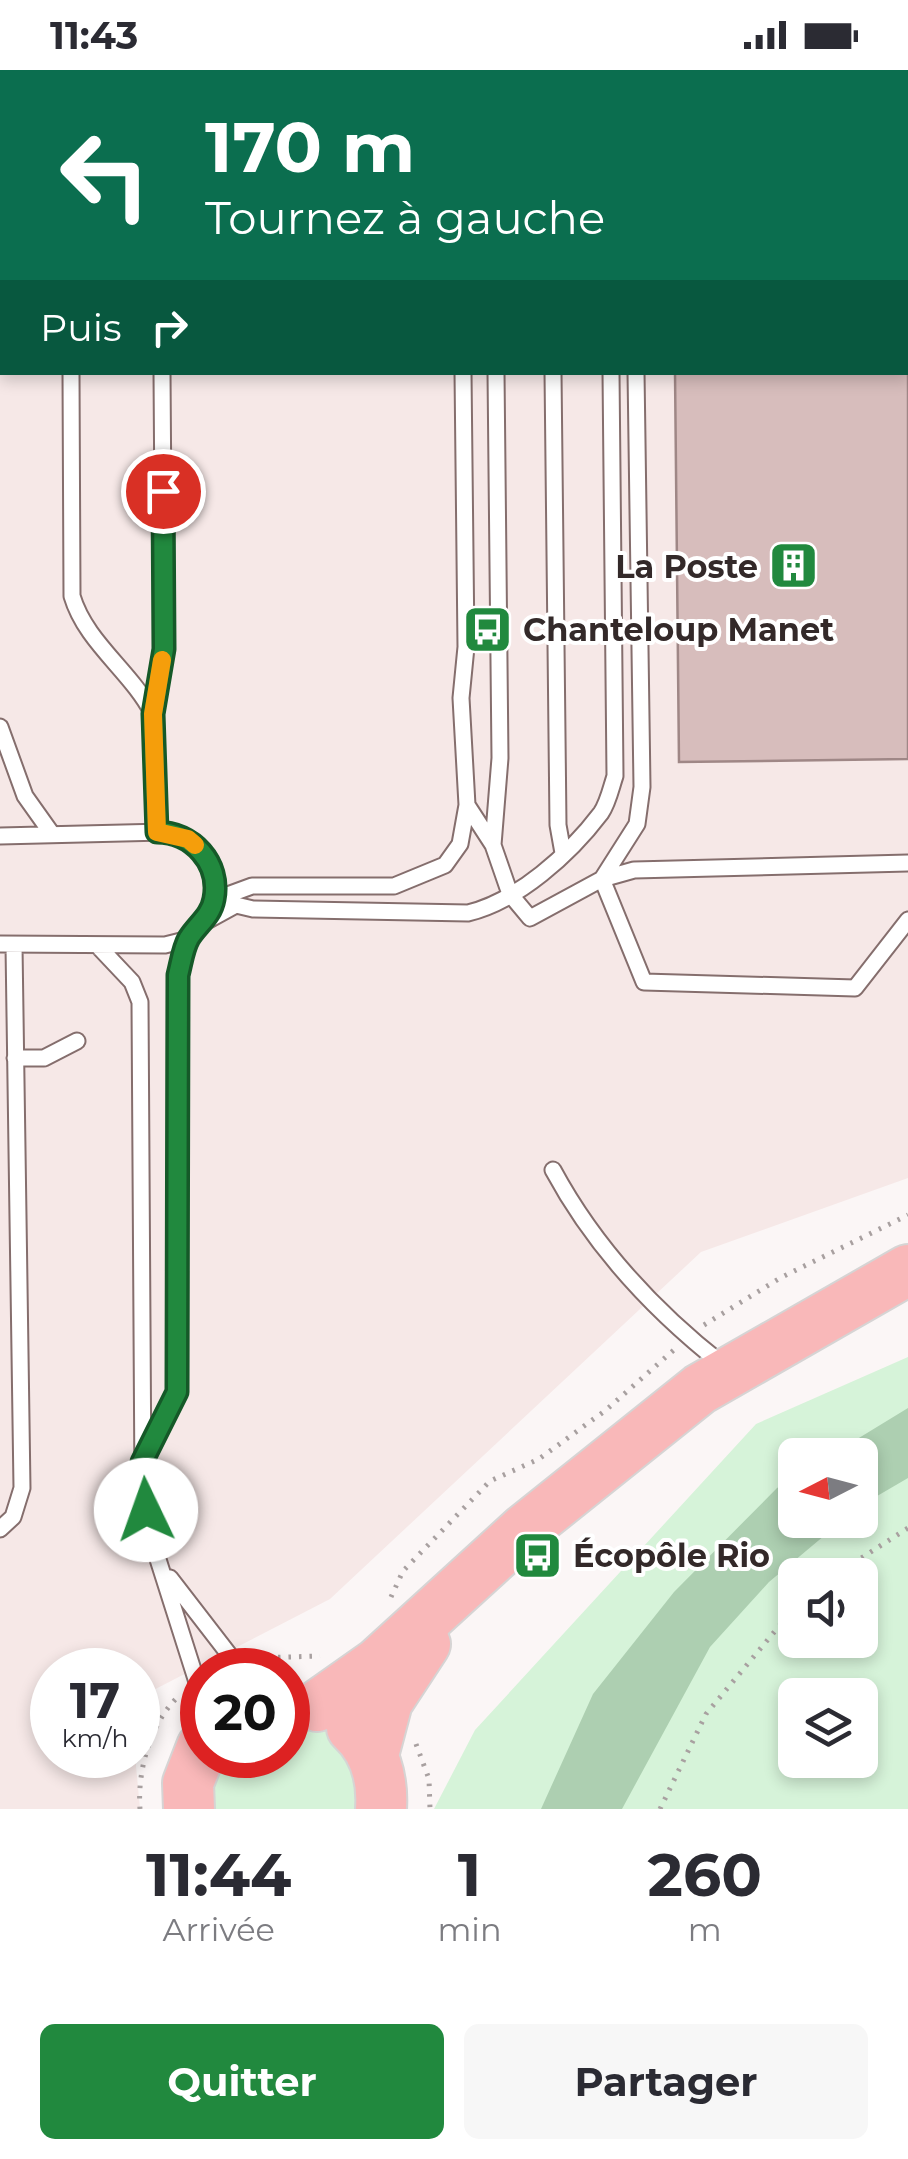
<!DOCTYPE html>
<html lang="fr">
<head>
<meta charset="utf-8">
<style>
	body { margin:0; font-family:Montserrat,sans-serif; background:#f7f7f7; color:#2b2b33; height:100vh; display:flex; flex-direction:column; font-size:38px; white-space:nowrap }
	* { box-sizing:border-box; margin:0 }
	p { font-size:32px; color:#7c7c81 }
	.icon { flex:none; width:55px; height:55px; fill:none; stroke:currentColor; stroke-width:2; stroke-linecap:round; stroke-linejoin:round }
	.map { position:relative; height:1739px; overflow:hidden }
	.drawer { display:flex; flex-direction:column; background:#fff; flex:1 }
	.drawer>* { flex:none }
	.banner { position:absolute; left:0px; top:0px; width:910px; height:305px; box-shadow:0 5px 15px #0003; background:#0b6e4f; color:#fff; overflow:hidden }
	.needle { width:65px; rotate:264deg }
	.buttons { position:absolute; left:778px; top:1368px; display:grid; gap:20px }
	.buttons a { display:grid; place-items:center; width:100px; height:100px; border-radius:15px; background:#fff; box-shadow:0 5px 15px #0003; font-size:50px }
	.speed { position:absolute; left:30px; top:1578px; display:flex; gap:20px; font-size:50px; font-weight:700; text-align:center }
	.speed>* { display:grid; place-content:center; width:130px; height:130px; border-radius:50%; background:#fff; box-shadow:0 5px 15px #0003; line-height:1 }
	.speed small { font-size:25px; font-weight:400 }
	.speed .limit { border:15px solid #d22; background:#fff; color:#111 }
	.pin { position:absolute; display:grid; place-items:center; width:85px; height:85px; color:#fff; margin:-42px; border:5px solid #fff; border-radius:50%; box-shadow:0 2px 10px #0007 }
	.me { position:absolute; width:110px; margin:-55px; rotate:357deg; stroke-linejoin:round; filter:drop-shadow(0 0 8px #0008) }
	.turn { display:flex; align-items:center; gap:35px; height:210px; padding:0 40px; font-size:45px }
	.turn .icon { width:130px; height:130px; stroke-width:2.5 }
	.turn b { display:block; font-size:70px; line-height:85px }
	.then { display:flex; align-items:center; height:95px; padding:0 40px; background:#0003; gap:20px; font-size:38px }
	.eta { display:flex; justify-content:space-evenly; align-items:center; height:170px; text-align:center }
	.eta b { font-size:60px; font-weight:700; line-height:70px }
	.cta { display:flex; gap:20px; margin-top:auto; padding:20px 40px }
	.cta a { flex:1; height:115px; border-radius:15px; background:#21893e; color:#fff; font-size:40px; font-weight:700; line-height:115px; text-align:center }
	.cta a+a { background:#f7f7f7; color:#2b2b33 }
	.status { display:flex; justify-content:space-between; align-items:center; height:70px; padding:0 50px; background:#fff; direction:ltr }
	.status svg { height:28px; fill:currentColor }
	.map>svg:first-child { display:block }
	.built { fill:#f6e8e7; fill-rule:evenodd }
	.green { fill:#d6f3d9; fill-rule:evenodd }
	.water { fill:#adcfb1 }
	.building { fill:#d7bdbc; stroke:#9f8786; stroke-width:2.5 }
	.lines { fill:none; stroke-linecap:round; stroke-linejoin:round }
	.lane-casing { stroke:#856e6d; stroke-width:19 }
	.primary-casing { stroke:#d6d4d4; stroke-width:54 }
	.path { stroke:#a8a0a0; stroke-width:5; stroke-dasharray:2.5 8; stroke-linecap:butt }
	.lane { stroke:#fff; stroke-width:15 }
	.primary { stroke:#f9b8b9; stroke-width:50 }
	.route-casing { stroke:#155928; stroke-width:25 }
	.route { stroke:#21893e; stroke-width:18 }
	.slow { stroke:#f59e0b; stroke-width:18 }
	.labels { text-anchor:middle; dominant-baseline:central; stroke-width:8; stroke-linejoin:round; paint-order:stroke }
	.poi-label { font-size:32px; font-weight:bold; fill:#332929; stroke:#fff; text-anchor:start }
</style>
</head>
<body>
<div class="status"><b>11:43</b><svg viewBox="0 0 49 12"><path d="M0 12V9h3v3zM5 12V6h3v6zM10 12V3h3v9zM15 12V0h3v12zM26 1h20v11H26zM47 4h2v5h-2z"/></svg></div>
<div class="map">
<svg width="908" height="1739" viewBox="0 0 908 1739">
	<rect width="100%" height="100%" fill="#fbf6f6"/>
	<path class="built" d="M0,0H908V1108L701,1182L330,1529L138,1628V1600H52V1685H135L140,1739H0ZM2,2H908V302H2Z"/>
	<path class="green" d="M908,1287V1739H434L475,1660L756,1354ZM795,1385H860V1450H795ZM795,1505H860V1570H795ZM795,1625H860V1690H795Z
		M288,1649C346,1655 350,1691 362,1739H203L216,1685H288Z"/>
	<path class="water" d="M908,1338V1408L860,1436V1385H831Z
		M795,1407V1450H843L769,1512L710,1577L622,1739H541L593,1624L674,1522L777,1418Z"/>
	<path class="building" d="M908,153V689L679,692L675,302H908Z"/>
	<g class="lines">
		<defs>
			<path id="lane" d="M70,0V2
				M160,0V2
				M460,0V2
				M71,302L72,526C86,573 131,601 153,644
				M553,302L558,755L563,783
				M636,302L642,717L637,754L602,809L644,912L855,918L908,850
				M0,657L25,726L52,764
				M467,735L493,775L510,824L530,848L602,809L634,800L908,793
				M157,762L153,644L164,579L162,302
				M0,766L164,762C203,774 230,810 205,850C201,857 194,861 190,868C183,878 182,894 178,905L177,1322L143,1392
				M493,775L500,688L496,302
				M214,830L252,816H394L445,795L460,774L467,735L461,628L466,577L463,302
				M205,852L236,835L253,839L468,843C518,831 570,784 601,743C608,733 611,718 615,706L611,302
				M0,874L165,875L189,869
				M98,876L132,912L140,932L143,1418L149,1461L202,1628
				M15,988H44L77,971
				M553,1100C595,1178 653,1240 723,1295
				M0,1459L13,1447L22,1418L14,876
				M170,1508L241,1600"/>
			<path id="primary" d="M317,1636L378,1593L525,1459L700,1319L908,1200
				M352,1658C375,1679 383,1709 381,1739
				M373,1685L387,1632L425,1574
				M189,1739L188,1713L202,1677"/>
		</defs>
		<use href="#lane" class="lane-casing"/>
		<use href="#primary" class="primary-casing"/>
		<path class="path" d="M704,1255L780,1208L908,1145
			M835,1505L908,1458
			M391,1527L403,1501L490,1411L539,1389L606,1340L676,1278
			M257,1588L320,1586
			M416,1674L429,1709L430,1739
			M140,1739C137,1700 151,1650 181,1624
			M660,1739L706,1644L795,1537"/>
		<use href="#lane" class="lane"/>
		<use href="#primary" class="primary"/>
	</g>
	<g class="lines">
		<defs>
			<path id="route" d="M146,1440L142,1392L177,1322L178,905C181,894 183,878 189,868C198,854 211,846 214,829C221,793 192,762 157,762L153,644L164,579L163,421"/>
		</defs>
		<use href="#route" class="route-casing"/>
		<use href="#route" class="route"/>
		<path class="slow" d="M162,590L153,644L157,762L188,769L195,775"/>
	</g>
	<defs>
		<symbol id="building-square" viewBox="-11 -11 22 22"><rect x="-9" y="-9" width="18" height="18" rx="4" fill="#21893e" stroke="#fff"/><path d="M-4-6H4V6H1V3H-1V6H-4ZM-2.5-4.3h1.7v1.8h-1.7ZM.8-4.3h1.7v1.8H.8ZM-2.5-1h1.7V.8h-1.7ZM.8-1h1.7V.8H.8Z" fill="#fff"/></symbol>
		<symbol id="bus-square" viewBox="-11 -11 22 22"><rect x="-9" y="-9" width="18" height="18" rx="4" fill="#21893e" stroke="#fff"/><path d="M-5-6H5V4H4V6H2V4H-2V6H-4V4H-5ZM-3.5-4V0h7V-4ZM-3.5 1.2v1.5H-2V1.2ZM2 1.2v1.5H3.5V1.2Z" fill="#fff"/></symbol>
	</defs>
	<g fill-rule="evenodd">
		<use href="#building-square" x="766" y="468" width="55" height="55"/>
		<use href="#bus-square" x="460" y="532" width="55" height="55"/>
		<use href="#bus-square" x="510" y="1458" width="55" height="55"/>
	</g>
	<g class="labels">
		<g class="poi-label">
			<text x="758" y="496" text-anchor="end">La Poste</text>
			<text x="523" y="559">Chanteloup Manet</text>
			<text x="573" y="1485">Écopôle Rio</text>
		</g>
	</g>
</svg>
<div class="buttons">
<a><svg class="needle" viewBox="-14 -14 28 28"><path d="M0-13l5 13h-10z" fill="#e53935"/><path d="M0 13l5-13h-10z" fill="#7c7c81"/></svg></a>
<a><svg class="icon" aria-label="sound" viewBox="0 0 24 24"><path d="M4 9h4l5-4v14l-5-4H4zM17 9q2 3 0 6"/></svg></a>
<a><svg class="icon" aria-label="layers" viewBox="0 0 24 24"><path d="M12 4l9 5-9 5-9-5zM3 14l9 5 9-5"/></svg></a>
</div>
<div class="speed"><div>17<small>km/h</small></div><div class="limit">20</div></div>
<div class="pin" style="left:163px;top:421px;background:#d93025"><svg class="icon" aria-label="arrive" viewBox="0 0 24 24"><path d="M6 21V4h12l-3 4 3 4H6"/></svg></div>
<svg class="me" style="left:146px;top:1440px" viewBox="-20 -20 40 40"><circle r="19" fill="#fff"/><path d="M0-13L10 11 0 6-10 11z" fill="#21893e"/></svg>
<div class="banner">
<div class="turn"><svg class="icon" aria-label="left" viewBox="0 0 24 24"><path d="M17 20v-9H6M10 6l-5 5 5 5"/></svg><div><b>170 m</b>Tournez à gauche</div></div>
<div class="then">Puis<svg class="icon" aria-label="right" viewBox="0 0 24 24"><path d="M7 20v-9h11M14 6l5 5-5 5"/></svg></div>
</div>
</div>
<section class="drawer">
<div class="eta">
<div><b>11:44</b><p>Arrivée</p></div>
<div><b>1</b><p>min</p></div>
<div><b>260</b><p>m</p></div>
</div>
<div class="cta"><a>Quitter</a><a>Partager</a></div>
</section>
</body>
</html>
